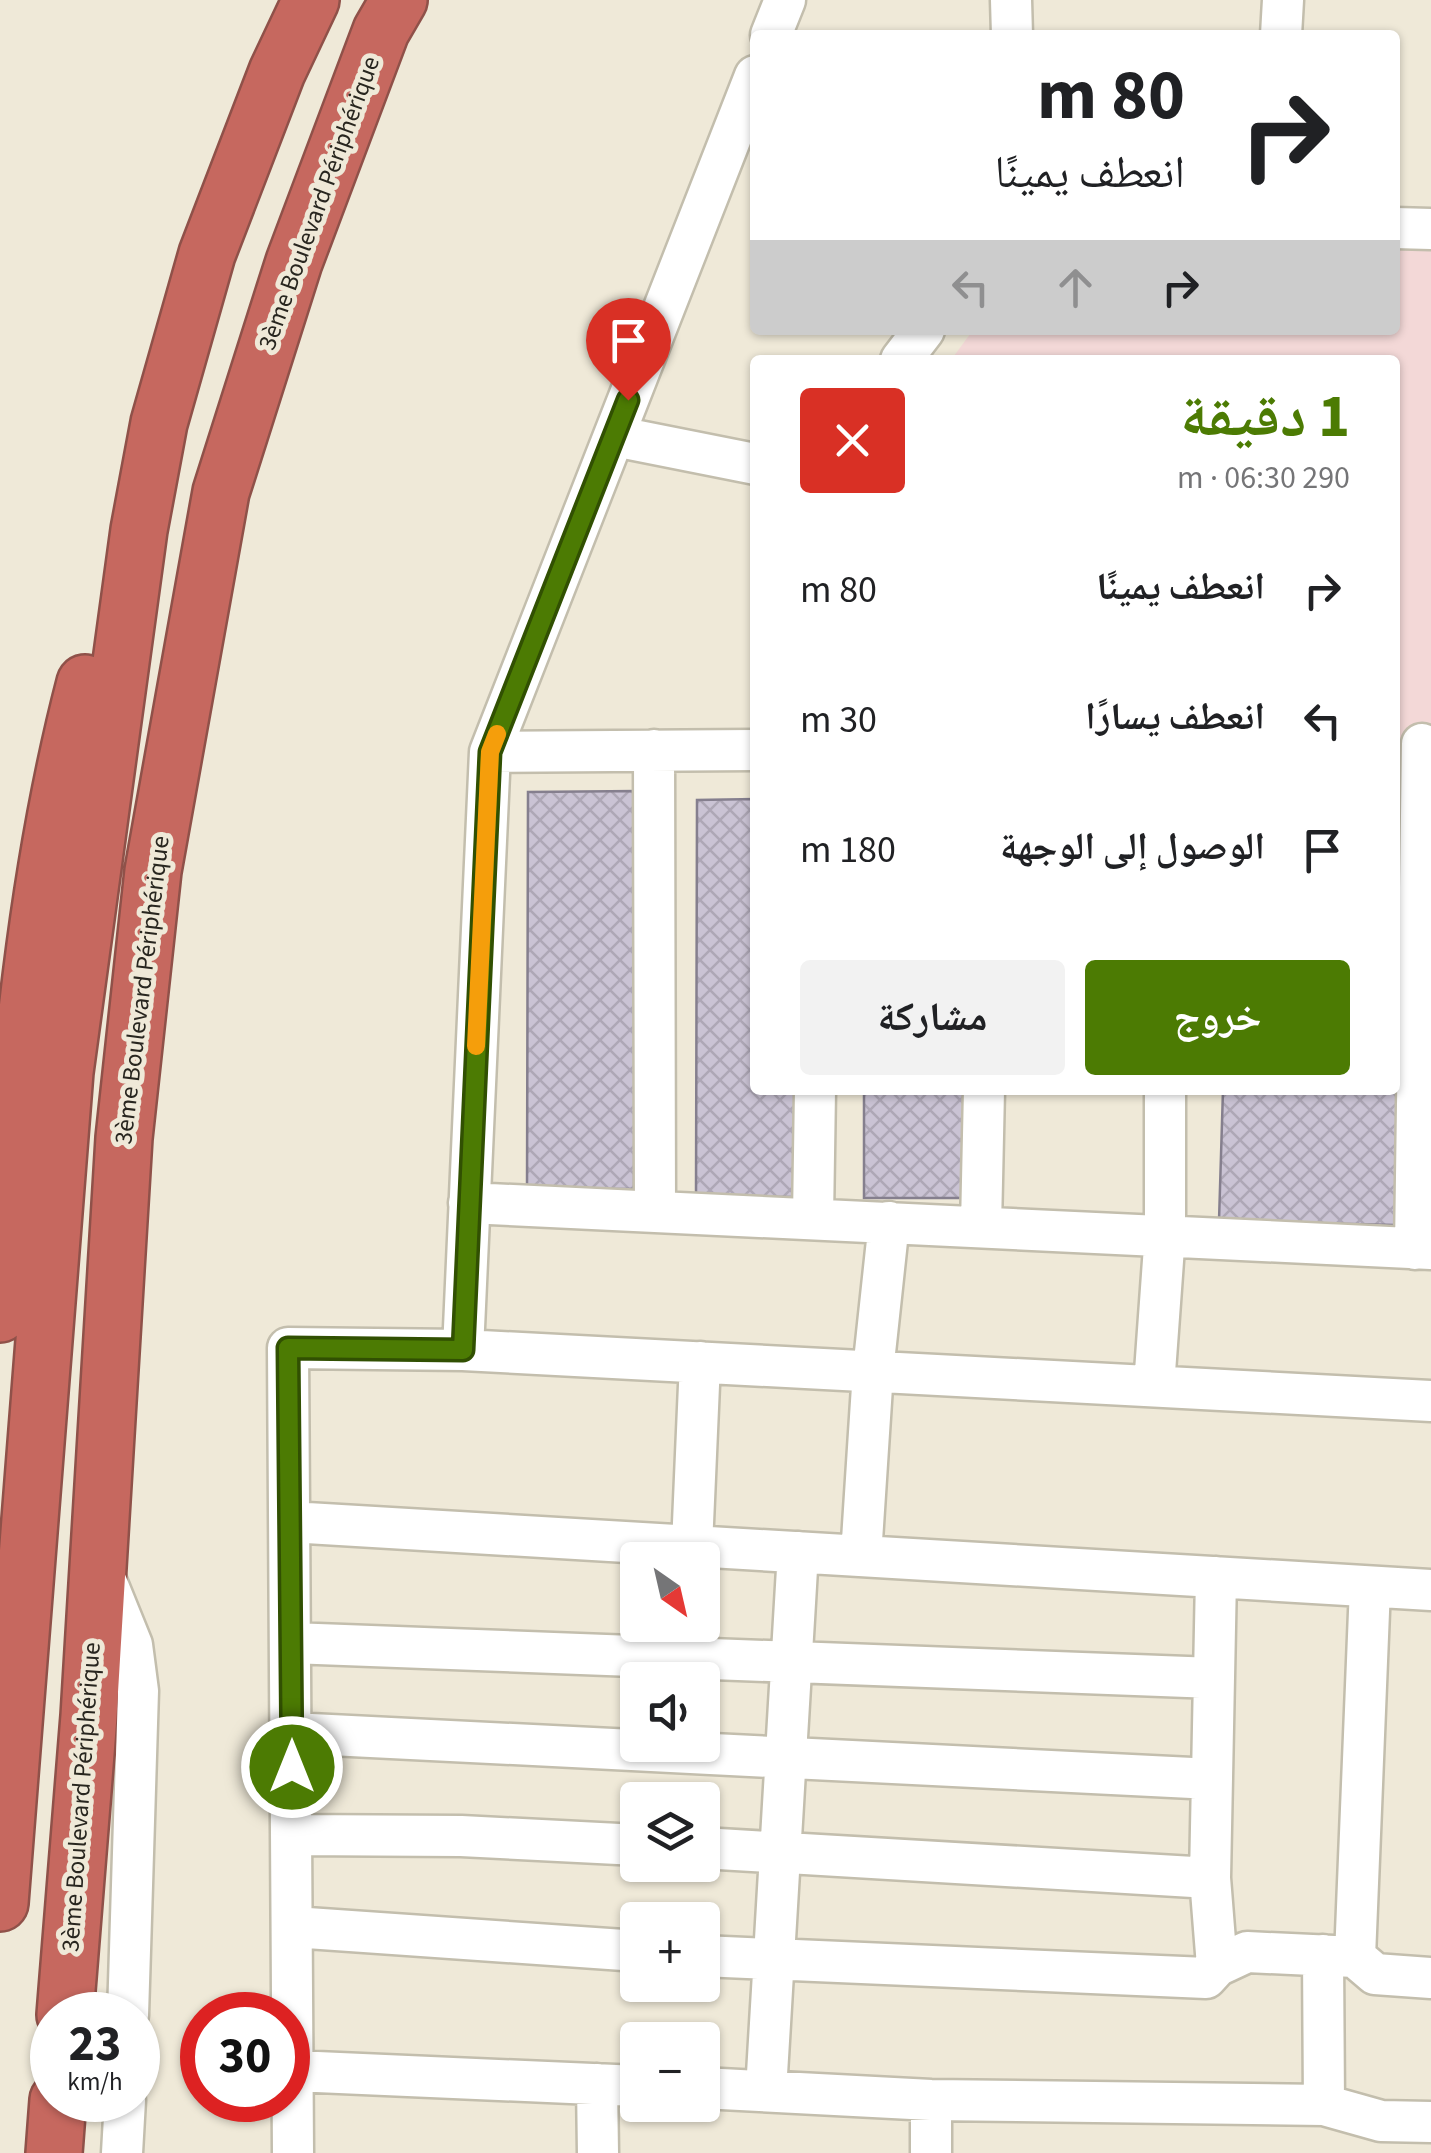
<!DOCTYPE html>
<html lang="ar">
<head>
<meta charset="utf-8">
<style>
	body { margin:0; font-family:"Source Sans 3","Noto Naskh Arabic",sans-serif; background:#f2f2f2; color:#202124; direction:rtl; height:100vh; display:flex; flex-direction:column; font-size:38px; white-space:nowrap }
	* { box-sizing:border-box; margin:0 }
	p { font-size:32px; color:#757577 }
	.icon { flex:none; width:55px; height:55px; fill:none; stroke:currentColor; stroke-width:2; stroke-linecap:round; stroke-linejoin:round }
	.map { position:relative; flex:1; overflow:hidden; direction:ltr }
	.drawer { position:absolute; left:750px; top:355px; width:650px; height:740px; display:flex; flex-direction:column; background:#fff; border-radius:10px; box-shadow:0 2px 8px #0004; direction:rtl }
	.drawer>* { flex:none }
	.top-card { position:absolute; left:750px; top:30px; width:650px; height:305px; border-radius:10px; box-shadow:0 2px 8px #0004; direction:rtl; background:#fff; color:#202124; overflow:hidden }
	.needle { width:65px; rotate:146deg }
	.buttons { position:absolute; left:620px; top:1542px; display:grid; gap:20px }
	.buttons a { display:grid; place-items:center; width:100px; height:100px; border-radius:10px; background:#fff; box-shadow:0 2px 8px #0004; font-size:50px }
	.speed { position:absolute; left:30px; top:1992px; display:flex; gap:20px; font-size:50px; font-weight:700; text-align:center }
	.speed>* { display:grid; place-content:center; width:130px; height:130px; border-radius:50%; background:#fff; box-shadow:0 2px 8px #0004; line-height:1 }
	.speed small { font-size:25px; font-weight:400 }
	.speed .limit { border:15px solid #d22; background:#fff; color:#111 }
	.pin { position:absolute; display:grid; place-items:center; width:85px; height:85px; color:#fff; margin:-102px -42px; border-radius:50% 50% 50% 0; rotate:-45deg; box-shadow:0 0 10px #0007 }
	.pin .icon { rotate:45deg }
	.me { position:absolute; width:110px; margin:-55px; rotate:0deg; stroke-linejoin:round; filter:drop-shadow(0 0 8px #0008) }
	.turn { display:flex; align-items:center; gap:35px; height:210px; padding:0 50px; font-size:45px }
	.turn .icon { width:130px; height:130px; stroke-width:2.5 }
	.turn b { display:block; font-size:70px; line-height:85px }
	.lanes { display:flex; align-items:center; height:95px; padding:0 50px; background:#0003; justify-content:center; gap:50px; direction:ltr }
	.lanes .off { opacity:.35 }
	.round { display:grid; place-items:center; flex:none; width:105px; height:105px; border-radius:10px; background:#f2f2f2 }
	.overview { display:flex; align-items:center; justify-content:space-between; height:170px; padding:0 50px }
	h1 { font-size:60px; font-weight:700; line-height:75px; color:#4c7b03 }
	.button { display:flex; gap:20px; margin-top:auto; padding:20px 50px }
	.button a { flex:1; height:115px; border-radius:10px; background:#4c7b03; color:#fff; font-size:40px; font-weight:700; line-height:115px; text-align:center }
	.button a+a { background:#f2f2f2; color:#202124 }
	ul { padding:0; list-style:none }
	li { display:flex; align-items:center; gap:30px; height:130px; padding:0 50px }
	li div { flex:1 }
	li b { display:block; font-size:38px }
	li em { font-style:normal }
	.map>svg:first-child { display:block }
	.education { fill:#f3d8d7 }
	.building { fill:url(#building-cross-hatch); stroke:#857f8e; stroke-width:2.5 }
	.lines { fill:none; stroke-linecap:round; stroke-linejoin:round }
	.minor-casing { stroke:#c3bead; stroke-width:45 }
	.highway-casing { stroke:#8f5149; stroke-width:60 }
	.minor { stroke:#fff; stroke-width:40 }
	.highway { stroke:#c6685f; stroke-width:55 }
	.route-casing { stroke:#315002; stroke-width:25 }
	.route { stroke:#4c7b03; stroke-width:18 }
	.slow { stroke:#f59e0b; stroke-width:18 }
	.labels { text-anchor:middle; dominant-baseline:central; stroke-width:10; stroke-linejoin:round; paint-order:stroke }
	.street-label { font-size:25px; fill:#28261f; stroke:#efe9d8 }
</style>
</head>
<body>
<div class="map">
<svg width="1431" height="2153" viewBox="0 0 1431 2153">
	<defs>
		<pattern id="building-cross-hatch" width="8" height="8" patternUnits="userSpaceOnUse" patternTransform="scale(2.5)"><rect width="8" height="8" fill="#cac3d4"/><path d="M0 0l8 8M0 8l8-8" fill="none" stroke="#aea7b6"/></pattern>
	</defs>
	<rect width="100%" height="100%" fill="#efe9d8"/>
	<path class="education" d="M1395,241L1431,242V738H1395V360H951L973,330H1395Z"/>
	<path class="building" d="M1395,785H1407L1403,919H1395Z
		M636,791L634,1189H527L528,792Z
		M755,799V1090H803V1197H696L697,800Z
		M1395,939H1401L1397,1072H1395Z
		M864,1090H972L971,1198H864Z
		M1223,1090L1399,1091L1395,1225L1219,1221Z"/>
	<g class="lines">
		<defs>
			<path id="minor" d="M1011,0L1012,35
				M771,35L785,0
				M1281,35L1283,0
				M1395,228L1431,229
				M901,360L924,330
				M614,436L755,464
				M654,750L655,1211
				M490,752L755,750
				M469,1203L1431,1249
				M813,1218L815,1090
				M981,1226L984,1090
				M1415,1249L1422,744
				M463,1350L490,752L755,76
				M1154,1386L1165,1233V1090
				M290,1522L1431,1590
				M692,1546L700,1362
				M861,1556L873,1371L889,1222
				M100,1566L132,1645L138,1691L128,2015
				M291,1643L1214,1678
				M291,1733L1212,1779
				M292,1835L461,1836L638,1845
				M702,1848L1210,1878
				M293,1927L638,1951
				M1323,1955L1324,2105
				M702,1956L1206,1978L1217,1966L1210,1878L1216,1577
				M1355,1957L1370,1587
				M1217,1966L1247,1952L1355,1957L1375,1974L1431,1978
				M294,2071L638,2086
				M597,2084L598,2153
				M702,2088L931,2100L1324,2105L1381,2121L1431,2122
				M766,2091L798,1552
				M122,2153L125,2100
				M293,2153L288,1348L463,1350L1431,1401
				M931,2153V2100"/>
			<path id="highway" d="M0,1314C17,1102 31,890 85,683
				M0,1903L65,1072L139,530L159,423L207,254L277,72L311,0
				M65,2015L89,1716L124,1138L153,871L221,492L294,262L381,31L399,0
				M54,2153L58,2100"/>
		</defs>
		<use href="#minor" class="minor-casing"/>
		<use href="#highway" class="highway-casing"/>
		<use href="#minor" class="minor"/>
		<use href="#highway" class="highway"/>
	</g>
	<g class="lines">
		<defs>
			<path id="route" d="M292,1767L288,1348L463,1350L490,752L628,400"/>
		</defs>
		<use href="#route" class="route-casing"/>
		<use href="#route" class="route"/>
		<path class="slow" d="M476,1046L490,752L497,734"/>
	</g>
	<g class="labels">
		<g class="street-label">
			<text transform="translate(319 203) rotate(-70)">3ème Boulevard Périphérique</text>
			<text transform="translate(142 990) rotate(-83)">3ème Boulevard Périphérique</text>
			<text transform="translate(81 1797) rotate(-86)">3ème Boulevard Périphérique</text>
		</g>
	</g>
</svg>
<div class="buttons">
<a><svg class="needle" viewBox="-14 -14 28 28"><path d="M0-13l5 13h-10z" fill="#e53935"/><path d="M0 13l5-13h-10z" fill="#757577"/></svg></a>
<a><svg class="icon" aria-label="sound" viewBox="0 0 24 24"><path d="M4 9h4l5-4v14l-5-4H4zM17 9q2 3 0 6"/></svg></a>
<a><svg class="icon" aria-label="layers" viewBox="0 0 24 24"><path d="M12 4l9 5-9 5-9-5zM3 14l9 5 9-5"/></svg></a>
<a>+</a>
<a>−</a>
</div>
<div class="speed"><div>23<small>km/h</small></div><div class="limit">30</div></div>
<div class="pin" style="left:628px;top:400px;background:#d93025"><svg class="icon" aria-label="arrive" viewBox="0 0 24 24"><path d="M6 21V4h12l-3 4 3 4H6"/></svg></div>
<svg class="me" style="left:292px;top:1767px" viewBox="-20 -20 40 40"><circle r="17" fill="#4c7b03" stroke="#fff" stroke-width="3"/><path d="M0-11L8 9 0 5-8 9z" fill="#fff"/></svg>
<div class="top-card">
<div class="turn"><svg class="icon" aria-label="right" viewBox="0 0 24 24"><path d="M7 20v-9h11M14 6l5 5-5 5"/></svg><div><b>80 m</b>انعطف يمينًا</div></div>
<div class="lanes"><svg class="icon off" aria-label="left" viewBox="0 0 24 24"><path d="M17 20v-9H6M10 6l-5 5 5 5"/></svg><svg class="icon off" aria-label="ahead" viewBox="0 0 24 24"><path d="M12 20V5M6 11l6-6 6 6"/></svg><svg class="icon" aria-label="right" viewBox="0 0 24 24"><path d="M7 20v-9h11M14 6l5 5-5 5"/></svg></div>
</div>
<section class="drawer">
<div class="overview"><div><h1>1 دقيقة</h1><p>290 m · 06:30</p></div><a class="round" style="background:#d93025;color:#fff"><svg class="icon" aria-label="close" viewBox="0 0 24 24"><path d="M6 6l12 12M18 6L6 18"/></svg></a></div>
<ul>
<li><svg class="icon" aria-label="right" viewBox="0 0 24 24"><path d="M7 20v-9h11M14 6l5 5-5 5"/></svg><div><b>انعطف يمينًا</b></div><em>80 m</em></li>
<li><svg class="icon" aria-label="left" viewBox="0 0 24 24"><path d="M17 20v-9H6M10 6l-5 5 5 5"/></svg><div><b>انعطف يسارًا</b></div><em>30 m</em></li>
<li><svg class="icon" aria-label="arrive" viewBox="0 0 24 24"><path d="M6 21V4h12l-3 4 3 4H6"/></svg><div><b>الوصول إلى الوجهة</b></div><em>180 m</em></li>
</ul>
<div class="button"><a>خروج</a><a>مشاركة</a></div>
</section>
</div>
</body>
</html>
